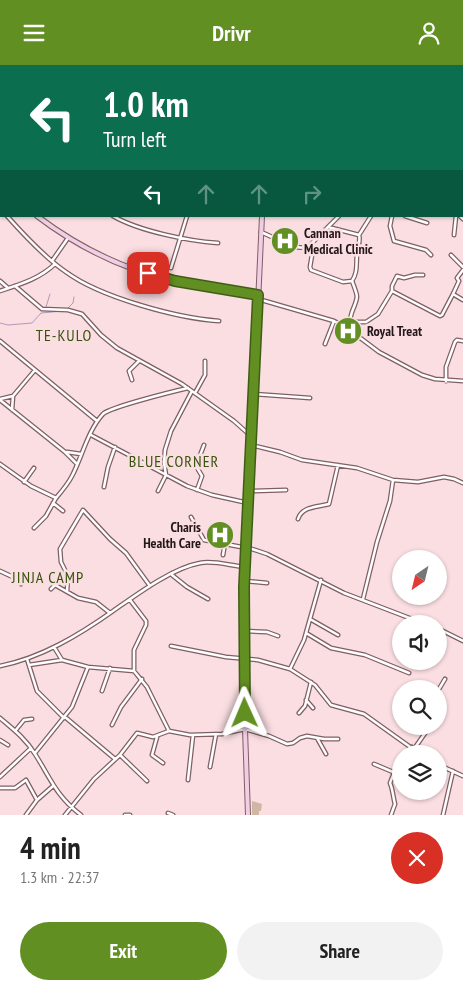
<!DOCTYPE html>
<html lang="en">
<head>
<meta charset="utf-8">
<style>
	body { margin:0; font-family:"PT Sans Narrow",sans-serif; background:#f2f2f2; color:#222; height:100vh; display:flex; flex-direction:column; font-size:19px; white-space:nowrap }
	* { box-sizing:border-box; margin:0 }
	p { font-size:16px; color:#767676 }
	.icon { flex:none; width:28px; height:28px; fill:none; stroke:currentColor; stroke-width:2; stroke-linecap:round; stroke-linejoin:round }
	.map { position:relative; height:750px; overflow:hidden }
	.drawer { display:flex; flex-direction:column; background:#fff; flex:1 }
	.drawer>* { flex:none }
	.hud { position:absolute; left:0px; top:0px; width:464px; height:152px; box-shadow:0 1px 4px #0004; background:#0b6e4f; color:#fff; overflow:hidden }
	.needle { width:32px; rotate:215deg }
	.tools { position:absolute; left:392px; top:485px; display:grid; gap:10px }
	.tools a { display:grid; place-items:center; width:55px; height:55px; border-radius:50%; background:#fff; box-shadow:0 1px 4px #0004; font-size:25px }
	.pin { position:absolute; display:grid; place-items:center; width:42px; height:42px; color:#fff; margin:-21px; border-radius:10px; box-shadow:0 2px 8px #0006 }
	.me { position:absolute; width:55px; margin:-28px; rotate:359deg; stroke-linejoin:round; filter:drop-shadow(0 0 4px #0008) }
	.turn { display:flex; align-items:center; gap:18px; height:105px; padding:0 20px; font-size:22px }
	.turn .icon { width:65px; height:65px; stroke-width:2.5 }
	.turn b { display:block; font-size:35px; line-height:42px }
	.lanes { display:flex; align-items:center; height:48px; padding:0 20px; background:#0003; justify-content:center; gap:25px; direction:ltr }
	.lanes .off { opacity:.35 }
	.round { display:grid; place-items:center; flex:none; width:52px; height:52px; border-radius:26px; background:#f2f2f2 }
	.overview { display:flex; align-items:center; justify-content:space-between; height:85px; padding:0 20px }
	h1 { font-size:30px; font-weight:700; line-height:38px }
	.primary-button { display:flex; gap:10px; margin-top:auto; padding:10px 20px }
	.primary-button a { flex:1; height:58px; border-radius:30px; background:#628f22; color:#fff; font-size:20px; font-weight:700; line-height:58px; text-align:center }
	.primary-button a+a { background:#f2f2f2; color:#222 }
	header { display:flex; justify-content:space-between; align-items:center; height:65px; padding:0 20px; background:#628f22; color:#fff; font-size:22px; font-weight:700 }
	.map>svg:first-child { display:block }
	.green { fill:#d0b6a4 }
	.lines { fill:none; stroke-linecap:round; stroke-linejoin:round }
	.stream { stroke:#b298b8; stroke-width:1 }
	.street-casing { stroke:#7e5f64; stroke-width:5 }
	.secondary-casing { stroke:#7e5f64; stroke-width:6 }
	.primary-casing { stroke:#fff; stroke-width:7 }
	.street { stroke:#fff; stroke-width:2.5 }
	.secondary { stroke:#f2cee5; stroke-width:4 }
	.primary { stroke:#e49dca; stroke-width:4.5 }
	.route-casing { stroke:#405d16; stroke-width:12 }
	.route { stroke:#628f22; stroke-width:9 }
	.labels { text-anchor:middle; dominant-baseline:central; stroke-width:5; stroke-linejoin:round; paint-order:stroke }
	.poi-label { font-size:14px; font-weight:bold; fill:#231719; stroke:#fbdee2; text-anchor:start }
	.quarter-label { font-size:16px; letter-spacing:1px; fill:#36520b; stroke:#fbdee2 }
</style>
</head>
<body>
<header><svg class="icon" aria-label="menu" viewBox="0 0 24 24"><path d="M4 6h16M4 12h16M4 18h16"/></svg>Drivr<svg class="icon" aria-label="person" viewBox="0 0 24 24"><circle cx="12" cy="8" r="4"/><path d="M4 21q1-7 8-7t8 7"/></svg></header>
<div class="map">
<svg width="463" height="750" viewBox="0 0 463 750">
	<rect width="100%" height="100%" fill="#fbdee2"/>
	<path class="green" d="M252,736L262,739L261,746H259V750H252Z"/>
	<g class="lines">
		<path class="stream" d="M46,242L50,229
			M68,243L73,238L74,232
			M67,246L80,250
			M0,258L8,260L32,258L41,248L63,246"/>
		<defs>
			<path id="street" d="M79,0L80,1
				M324,0L326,1
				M0,1L2,0
				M394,1V0
				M0,22L1,21
				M462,47L463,48
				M0,60H1
				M462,69L463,66
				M0,98L1,97
				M462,129L463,128
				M0,143L1,144
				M7,151C24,170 45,193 66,207C100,232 176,253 219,256
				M113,151C139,166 188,176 218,178
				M392,151L390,161L394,176L426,185L431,190
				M405,151L427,158
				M460,151L463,154
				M261,167L294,182L307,183L339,151
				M359,170L371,151
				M454,170L456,151
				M307,183L312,190L310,202L311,205L343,217L352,216C358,207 356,199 357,189C357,181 361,178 359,170L328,162
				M451,190L463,202
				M52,196L68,173
				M171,203L187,151
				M0,216L8,223
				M15,221L42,244L68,245L82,249L101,270L117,283L182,319L234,356L252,372
				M0,226C21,219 39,214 55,199
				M392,226V221L397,211L404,213L415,210H423
				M453,229L459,216L457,213L463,205
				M258,234L334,256L347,263L379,287L422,310L435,314L463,316
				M350,257H366L378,249L392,226L440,251L442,250L453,229L463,235
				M347,263C350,258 350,253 352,247C358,231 359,234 352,216
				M0,276L97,356
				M325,279L334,256
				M132,315L129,306L139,296
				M446,316V302L455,277L457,275L463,276
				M195,328L205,310V296
				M253,329L310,333
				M0,334L13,331
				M0,335L65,387L77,399
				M12,345L13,331L35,305
				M91,370L187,421L212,430L248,438
				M251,380L280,387L302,395L357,403L393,415L418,417L444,412L454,414L463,418
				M67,387L81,389
				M0,399L31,421L56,433C62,426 68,419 72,411C82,392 88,365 103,349C110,342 175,326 188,323
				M24,417L34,403
				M104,422L108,402L115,382
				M197,425L202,411L196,401L204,380
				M158,426L166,410L164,398L165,385L171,366L192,326
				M250,426L286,425
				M53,438L63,446
				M191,452L204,475L252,484L267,489L344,528L425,559
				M298,454C302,441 318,442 329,439L338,400
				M34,463L46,451L56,433
				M223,490L225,478
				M0,506L15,513L21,519
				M172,510L187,522L208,534
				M246,516L267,518
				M51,524L55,520L78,533L96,537L110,548
				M67,526L68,511L61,497L60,484L83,445L110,474L126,488L150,521
				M363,534L377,477L390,436L393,415
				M130,535L146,556V560L134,585V606
				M310,554L338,570
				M439,564L463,576
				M245,566L267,567L278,571
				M306,568L331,583L365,590L409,608
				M171,581L226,592L258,595L290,604L315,620L331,640L364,649L420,689
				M54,582L62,595
				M27,594L37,626L64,653
				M29,600L62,595L88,602L134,606L147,622L169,666
				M0,601C41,593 79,570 113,546C136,530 172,503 200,498C214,495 231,501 245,502
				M290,604L304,575L321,515
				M439,624L445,614
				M102,626L110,603
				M306,635L313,643
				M299,648L305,641L311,617
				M65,652L115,694
				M0,653C13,664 26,674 35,689C51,714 56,731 81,750
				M112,660L121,642L142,614
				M15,666L24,655L32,654
				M157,672L152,690L163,698
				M317,673L326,689
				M0,675L8,680
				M414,684L430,661
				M35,688L72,642L88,602
				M407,689L412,682
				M120,690L147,716
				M374,699L393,707
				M439,700L463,711
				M210,702L216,669
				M0,712L31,683
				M188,715L193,670
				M0,723H15L26,715L37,735
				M168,748L173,750
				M26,750L37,735L53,721
				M65,750L94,714L120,690L137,668L153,672L169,666L190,670L222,669L245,664L269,671L287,679L293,678L300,673L307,671L324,674H338
				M125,750H130
				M391,750L395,739C393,732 393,725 390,718L396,703L401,695
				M443,750L453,706"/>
			<path id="secondary" d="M161,0V1
				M269,1V0
				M0,117L1,119
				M0,133H1
				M37,151C78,182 124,205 175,216C202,222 230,225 258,230
				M248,750L245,664V522L262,151"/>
			<path id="primary" d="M106,1L110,0
				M0,41L1,40"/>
		</defs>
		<use href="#street" class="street-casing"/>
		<use href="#secondary" class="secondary-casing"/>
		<use href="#primary" class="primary-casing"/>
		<use href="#street" class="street"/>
		<use href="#secondary" class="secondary"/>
		<use href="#primary" class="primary"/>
	</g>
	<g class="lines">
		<defs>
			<path id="route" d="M148,208L175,216L258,230L244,522L245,648"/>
		</defs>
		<use href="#route" class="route-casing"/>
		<use href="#route" class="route"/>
	</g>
	<defs>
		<symbol id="hospital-disc" viewBox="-11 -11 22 22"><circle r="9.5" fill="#628f22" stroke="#fbdee2"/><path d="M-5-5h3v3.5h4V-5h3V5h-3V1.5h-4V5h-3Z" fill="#fff"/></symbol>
	</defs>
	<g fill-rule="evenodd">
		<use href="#hospital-disc" x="269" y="160" width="32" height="32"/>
		<use href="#hospital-disc" x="332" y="250" width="32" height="32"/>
		<use href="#hospital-disc" x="204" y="454" width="32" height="32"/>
	</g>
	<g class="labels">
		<g class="poi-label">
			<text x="304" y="168">Cannan<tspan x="304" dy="16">Medical Clinic</tspan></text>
			<text x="367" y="266">Royal Treat</text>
			<text x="201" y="462" text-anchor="end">Charis<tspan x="201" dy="16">Health Care</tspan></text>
		</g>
		<g class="quarter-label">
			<text x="64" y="270">TE-KULO</text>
			<text x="174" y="396">BLUE CORNER</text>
			<text x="48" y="512">JINJA CAMP</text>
		</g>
	</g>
</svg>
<div class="tools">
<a><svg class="needle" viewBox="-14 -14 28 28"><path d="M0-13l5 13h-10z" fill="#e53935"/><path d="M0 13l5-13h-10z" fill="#767676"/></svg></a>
<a><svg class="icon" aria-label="sound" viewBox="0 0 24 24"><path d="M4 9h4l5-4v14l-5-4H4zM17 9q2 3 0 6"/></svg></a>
<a><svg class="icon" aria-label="search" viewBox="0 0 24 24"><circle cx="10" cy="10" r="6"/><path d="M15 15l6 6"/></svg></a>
<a><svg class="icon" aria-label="layers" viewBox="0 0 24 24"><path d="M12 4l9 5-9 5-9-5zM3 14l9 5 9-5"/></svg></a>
</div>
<div class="pin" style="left:148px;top:208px;background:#d93025"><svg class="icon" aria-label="arrive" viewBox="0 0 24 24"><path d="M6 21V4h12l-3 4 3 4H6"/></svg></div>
<svg class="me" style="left:245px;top:648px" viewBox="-20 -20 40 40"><path d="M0-17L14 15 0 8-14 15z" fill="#628f22" stroke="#fff" stroke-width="4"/></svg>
<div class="hud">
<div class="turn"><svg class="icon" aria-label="left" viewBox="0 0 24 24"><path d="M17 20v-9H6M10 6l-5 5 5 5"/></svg><div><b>1.0 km</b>Turn left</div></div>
<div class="lanes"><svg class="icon" aria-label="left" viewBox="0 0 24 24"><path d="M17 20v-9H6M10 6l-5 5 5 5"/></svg><svg class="icon off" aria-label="ahead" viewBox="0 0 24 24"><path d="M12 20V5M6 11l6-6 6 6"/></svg><svg class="icon off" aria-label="ahead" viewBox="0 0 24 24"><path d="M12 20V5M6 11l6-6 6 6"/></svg><svg class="icon off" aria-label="right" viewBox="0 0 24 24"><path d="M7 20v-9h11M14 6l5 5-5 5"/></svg></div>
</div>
</div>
<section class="drawer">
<div class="overview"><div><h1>4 min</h1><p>1.3 km · 22:37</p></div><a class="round" style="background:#d93025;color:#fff"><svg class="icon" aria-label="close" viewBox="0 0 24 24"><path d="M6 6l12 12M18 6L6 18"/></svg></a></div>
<div class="primary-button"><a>Exit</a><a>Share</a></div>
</section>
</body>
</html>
